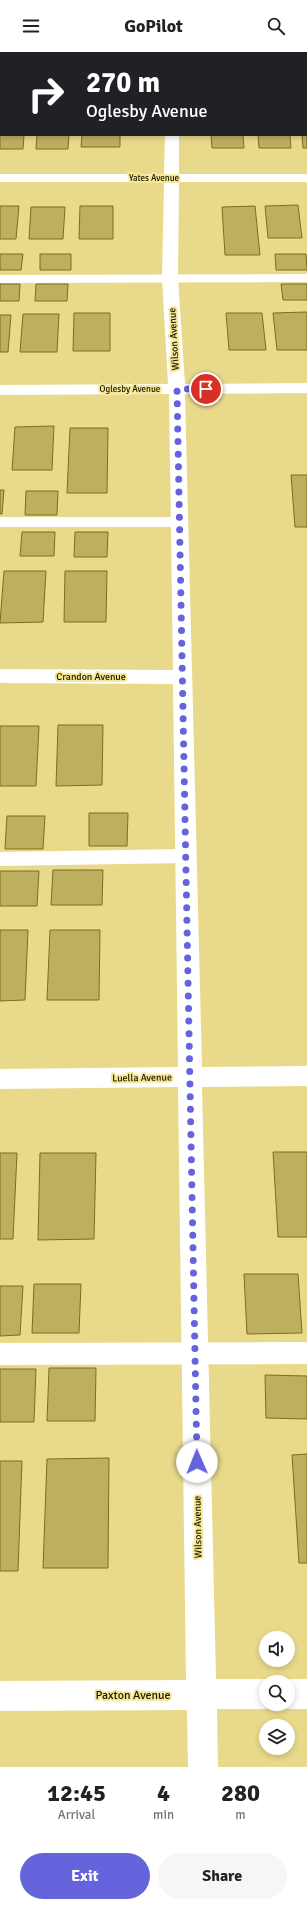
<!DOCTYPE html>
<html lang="en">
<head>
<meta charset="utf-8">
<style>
	body { margin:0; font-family:Signika,sans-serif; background:#f6f6f6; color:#222; height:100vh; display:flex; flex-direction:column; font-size:15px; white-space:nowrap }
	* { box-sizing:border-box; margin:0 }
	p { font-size:13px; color:#767676 }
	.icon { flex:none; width:22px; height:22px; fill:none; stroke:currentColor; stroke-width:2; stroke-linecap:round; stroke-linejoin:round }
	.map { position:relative; height:1715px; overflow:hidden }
	.side { display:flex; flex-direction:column; background:#fff; flex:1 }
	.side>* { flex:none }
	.guide { position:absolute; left:0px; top:0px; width:307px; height:84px; box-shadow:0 2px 6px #0003; background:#202124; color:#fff; overflow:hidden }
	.tools { position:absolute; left:259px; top:1579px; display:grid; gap:8px }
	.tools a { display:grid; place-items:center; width:36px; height:36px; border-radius:50%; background:#fff; box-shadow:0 2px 6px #0003; font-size:20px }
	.pin { position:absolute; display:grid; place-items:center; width:34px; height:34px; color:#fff; margin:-17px; border:2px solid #fff; border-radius:50%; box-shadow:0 1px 4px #0007 }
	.me { position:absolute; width:44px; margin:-22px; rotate:359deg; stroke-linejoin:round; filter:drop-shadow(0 0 3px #0008) }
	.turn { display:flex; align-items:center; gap:14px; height:84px; padding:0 20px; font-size:18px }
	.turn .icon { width:52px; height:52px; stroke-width:2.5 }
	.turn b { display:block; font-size:28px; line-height:34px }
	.eta { display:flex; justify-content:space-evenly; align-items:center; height:68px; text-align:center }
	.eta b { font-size:24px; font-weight:700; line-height:28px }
	.button { display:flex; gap:8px; margin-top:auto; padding:8px 20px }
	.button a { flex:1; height:46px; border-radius:24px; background:#6564dd; color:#fff; font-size:16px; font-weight:700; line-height:46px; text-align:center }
	.button a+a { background:#f6f6f6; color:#222 }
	header { display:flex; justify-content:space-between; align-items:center; height:52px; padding:0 20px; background:#fff; font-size:18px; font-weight:700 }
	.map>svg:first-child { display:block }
	.building { fill:#bdaf60; stroke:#7c6e19 }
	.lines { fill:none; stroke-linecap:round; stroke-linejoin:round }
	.service { fill:#fff; fill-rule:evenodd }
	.minor { fill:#fff; fill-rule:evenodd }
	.route { stroke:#6564dd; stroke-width:7; stroke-dasharray:0 12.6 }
	.labels { text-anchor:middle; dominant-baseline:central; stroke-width:4; stroke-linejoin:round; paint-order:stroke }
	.far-street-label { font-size:9px; fill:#1a1500; stroke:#f6e797 }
	.street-label { font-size:10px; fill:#1a1500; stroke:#f6e797 }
	.near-street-label { font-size:12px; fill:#1a1500; stroke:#f6e797 }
</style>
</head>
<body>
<header><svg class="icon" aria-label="menu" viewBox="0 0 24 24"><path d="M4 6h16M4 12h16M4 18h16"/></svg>GoPilot<svg class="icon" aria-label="search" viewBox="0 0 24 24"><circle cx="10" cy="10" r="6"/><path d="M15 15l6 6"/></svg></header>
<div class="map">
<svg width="307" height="1715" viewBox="0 0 307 1715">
	<rect width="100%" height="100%" fill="#e9da8b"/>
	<path class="building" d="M205,0H243V1H205Z
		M306,67L307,96H303L302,83H306Z
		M0,69L1,83H24L23,97H0Z
		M37,83H69L68,97H36Z
		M82,83H120V95H81Z
		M211,83H243L244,96H212Z
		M258,83H290L291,96H259Z
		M298,153L302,186H268L265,154Z
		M0,154H19L16,187H0Z
		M80,154H113V187H79Z
		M255,154L260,203H225L222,155Z
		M31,155H65L63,187H29Z
		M0,202H23L21,218H0Z
		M40,202H71V218H40Z
		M275,202H306L307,218H276Z
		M0,232H20L19,249H0Z
		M36,232H68L67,249H35Z
		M281,232H307V248H283Z
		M307,260V298H277L273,261Z
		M74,261H110V299H73Z
		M226,261H262L266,298H229Z
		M23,262H59L57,300H20Z
		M0,263H11L8,300H0Z
		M54,374L52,418H12L15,375Z
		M70,376H108L107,441H67Z
		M291,423H307V475H295Z
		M0,438H4L2,462H0Z
		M26,439H58L57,463H25Z
		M22,480H55L54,504H20Z
		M75,480H108L107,505H74Z
		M4,519H46L43,570L0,571Z
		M65,519H107L106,570H64Z
		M58,673H103L102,733L56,734Z
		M0,674H39L36,734H0Z
		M89,761H128L127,794H89Z
		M7,764H45L43,797H5Z
		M53,818H103L102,853H51Z
		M0,819H39L37,854H0Z
		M0,878H28L25,948L0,949Z
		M50,878H100L99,948H47Z
		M273,1100H307V1185H278Z
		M0,1101H17L13,1187H0Z
		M40,1101H96L94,1187L38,1188Z
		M244,1222H298L302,1281L247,1282Z
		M34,1232H81L79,1281H32Z
		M0,1234H23L20,1283L0,1284Z
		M49,1316H96L95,1369H47Z
		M0,1317H36L34,1370H0Z
		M265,1323L307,1324V1367L266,1366Z
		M307,1402V1511H299L292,1403Z
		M109,1406L108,1516H43L47,1407Z
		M0,1409H22L18,1519H0Z"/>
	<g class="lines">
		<path class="service" d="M0,36H1V44H0Z
			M306,36H307V44H306Z
			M307,222V230L0,231V223Z
			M0,465H179L185,466L187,470L185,474L179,475H0Z
			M186,797L193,799L196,804L193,809L186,811L0,814V800Z
			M307,1290V1312L0,1313V1291Z"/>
		<path class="minor" d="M163,0H177V1H163Z
			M165,83H179V122H307V130H179L178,226L185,332L307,331V341L185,342L202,1015L307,1014V1034L202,1035L216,1627H266L273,1630H266V1652H277L266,1657H217L218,1715H188L187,1658L0,1659V1629L186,1628L178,1035L0,1037V1017L178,1015L173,632L0,631V617L173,618L169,342L0,343V333L168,332L162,226L164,130H0V122H164Z
			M288,1627H307V1657H288L277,1653L288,1652V1630H281Z"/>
	</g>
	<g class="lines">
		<path class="route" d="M197,1410L177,337H206"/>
	</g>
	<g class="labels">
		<g class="far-street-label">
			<text x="154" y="126">Yates Avenue</text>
			<text x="130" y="337">Oglesby Avenue</text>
		</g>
		<g class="street-label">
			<text transform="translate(174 287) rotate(-93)">Wilson Avenue</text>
			<text x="91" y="625">Crandon Avenue</text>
			<text transform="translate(142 1026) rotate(-1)">Luella Avenue</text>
			<text transform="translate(198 1475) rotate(-91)">Wilson Avenue</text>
		</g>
		<g class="near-street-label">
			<text x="133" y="1643">Paxton Avenue</text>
		</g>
	</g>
</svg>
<div class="tools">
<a><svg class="icon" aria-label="sound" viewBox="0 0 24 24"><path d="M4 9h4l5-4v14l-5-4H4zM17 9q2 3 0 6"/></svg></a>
<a><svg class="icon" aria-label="search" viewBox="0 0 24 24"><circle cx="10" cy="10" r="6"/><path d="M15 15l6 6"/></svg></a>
<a><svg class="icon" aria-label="layers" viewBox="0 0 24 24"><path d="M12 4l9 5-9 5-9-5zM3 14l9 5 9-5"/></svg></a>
</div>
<div class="pin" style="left:206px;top:337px;background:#d93025"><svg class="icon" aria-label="arrive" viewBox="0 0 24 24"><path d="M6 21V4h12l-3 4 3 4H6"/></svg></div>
<svg class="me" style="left:197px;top:1410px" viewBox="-20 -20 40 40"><circle r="19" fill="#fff"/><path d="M0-13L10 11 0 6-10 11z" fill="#6564dd"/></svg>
<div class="guide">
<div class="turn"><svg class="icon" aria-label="right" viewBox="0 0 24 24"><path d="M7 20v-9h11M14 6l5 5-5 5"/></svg><div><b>270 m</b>Oglesby Avenue</div></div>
</div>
</div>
<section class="side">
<div class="eta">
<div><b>12:45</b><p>Arrival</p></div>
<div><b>4</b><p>min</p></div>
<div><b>280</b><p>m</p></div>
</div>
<div class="button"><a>Exit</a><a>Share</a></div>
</section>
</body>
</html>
